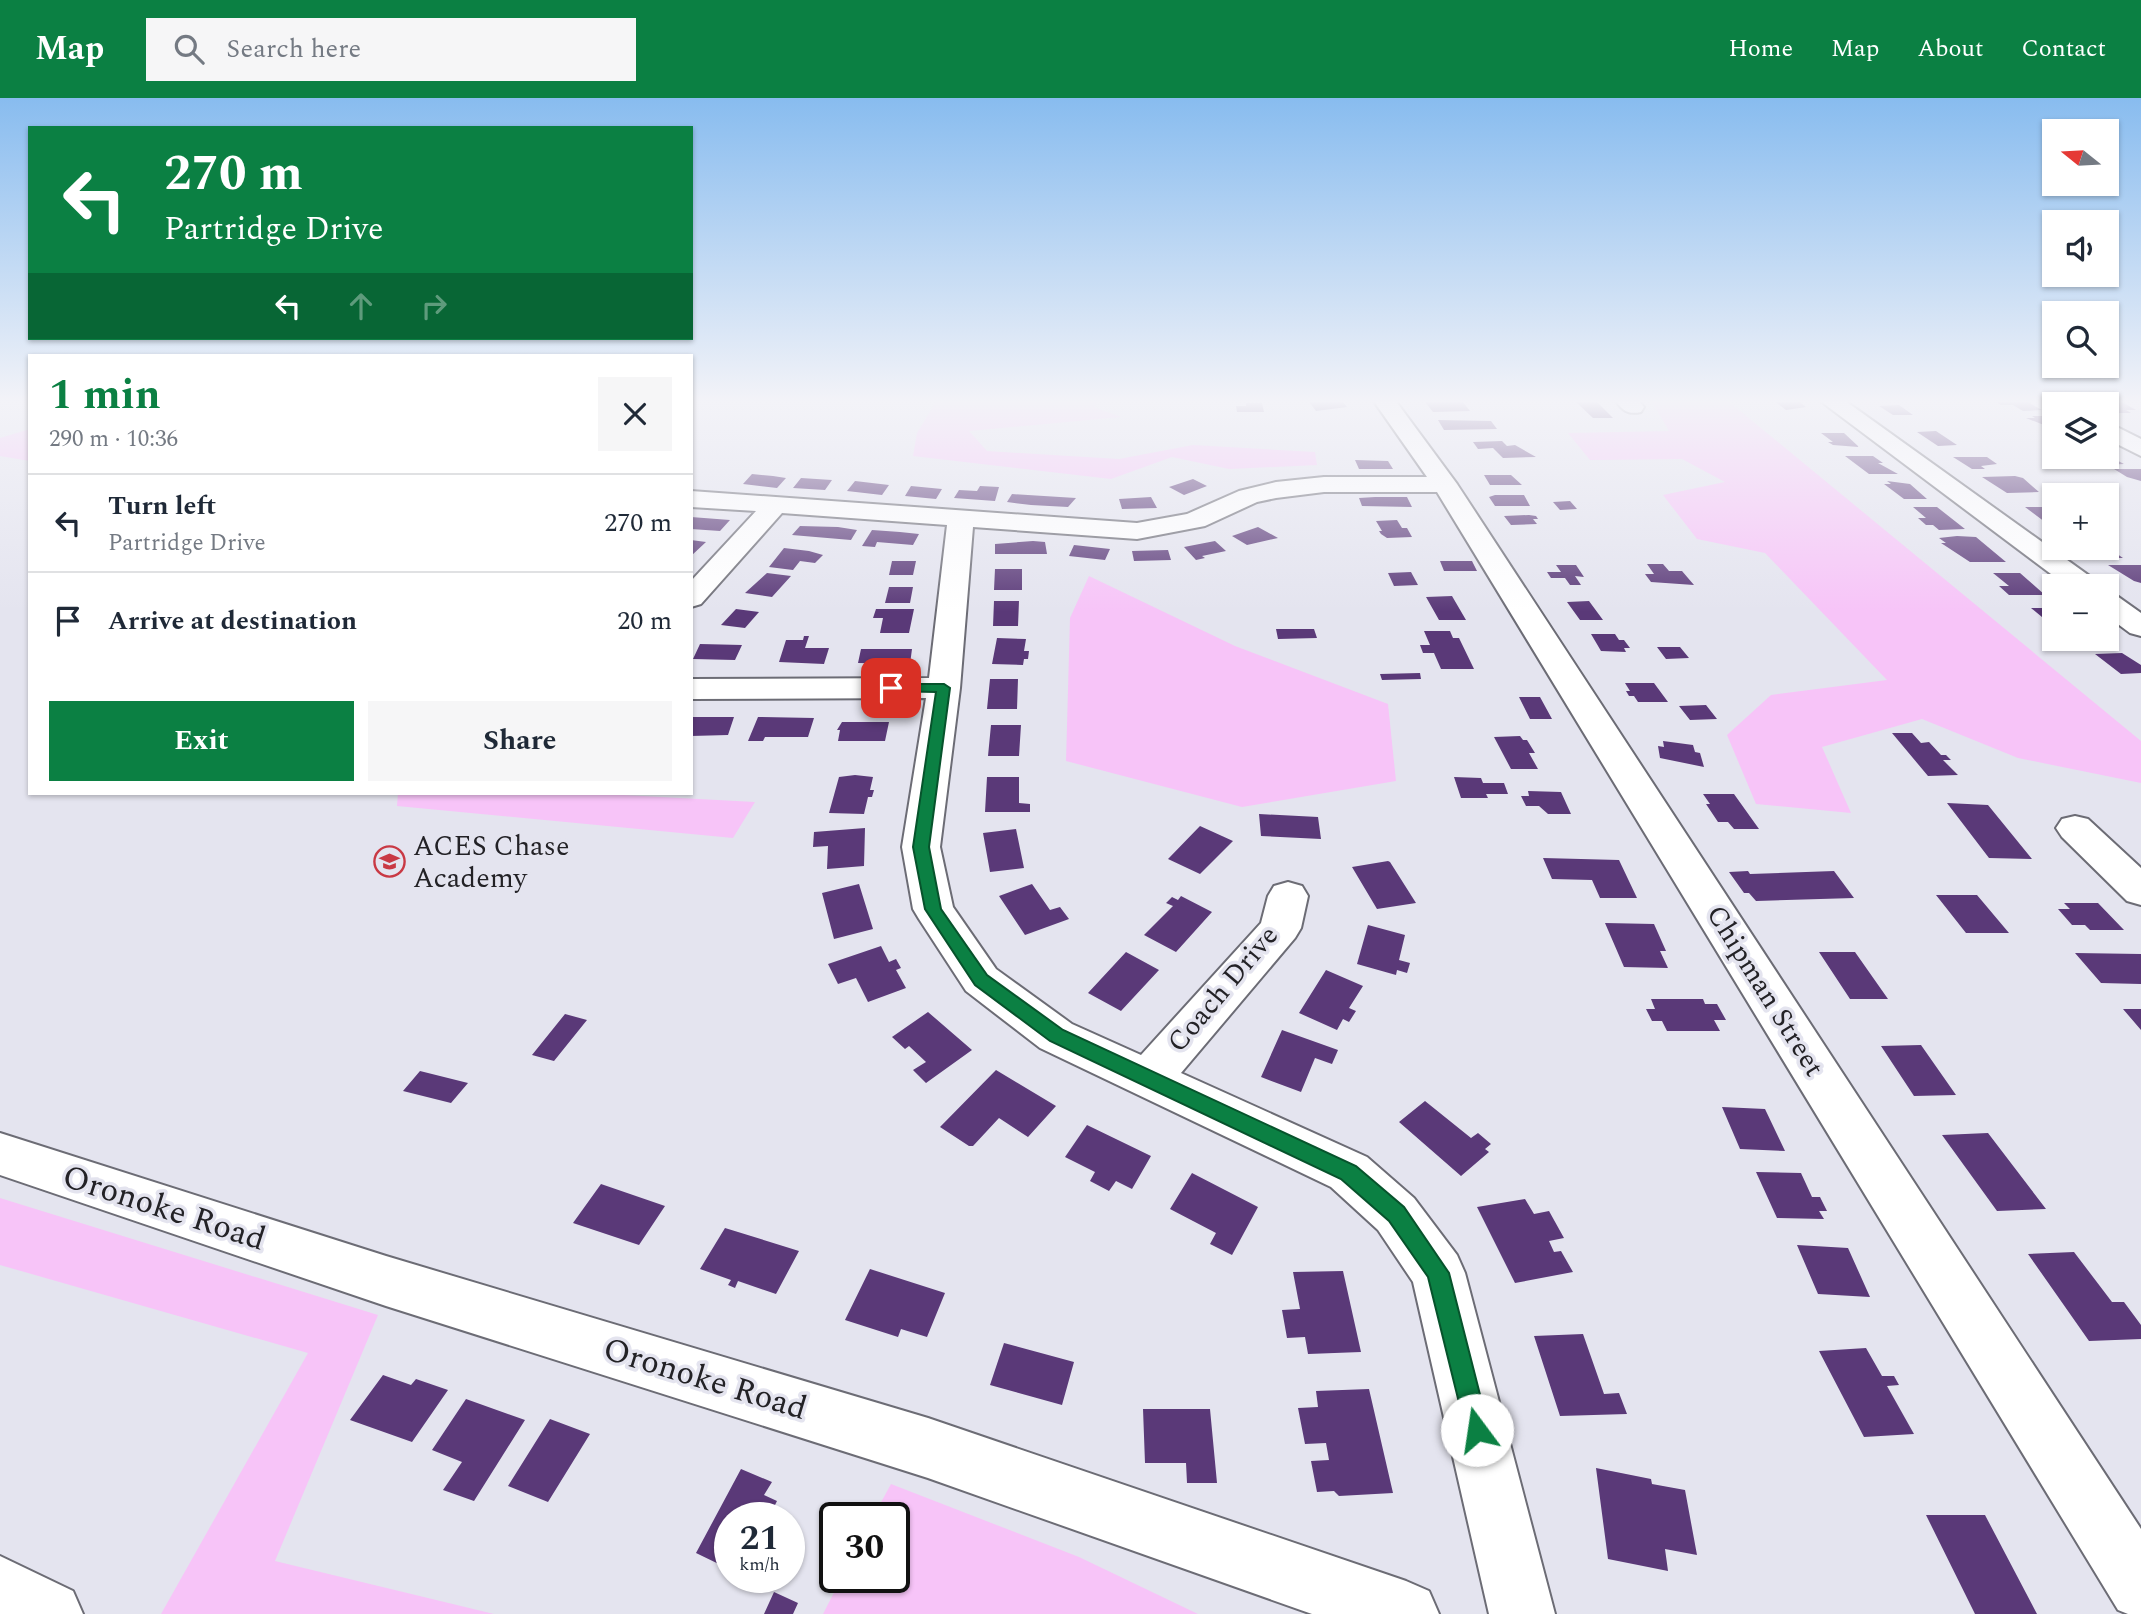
<!DOCTYPE html>
<html lang="en">
<head>
<meta charset="utf-8">
<style>
	body { margin:0; font-family:Spectral,serif; background:#f6f6f7; color:#1f2937; height:100vh; display:flex; flex-direction:column; font-size:26px; white-space:nowrap }
	* { box-sizing:border-box; margin:0 }
	p { font-size:23px; color:#747a83 }
	.icon { flex:none; width:38px; height:38px; fill:none; stroke:currentColor; stroke-width:2; stroke-linecap:round; stroke-linejoin:round }
	.map { position:relative; flex:1; overflow:hidden }
	.drawer { position:absolute; left:28px; top:256px; width:665px; height:441px; display:flex; flex-direction:column; background:#fff; border-radius:0px; box-shadow:0 2px 5px #0004 }
	.drawer>* { flex:none }
	.hud { position:absolute; left:28px; top:28px; width:665px; height:214px; border-radius:0px; box-shadow:0 2px 5px #0004; background:#0b8043; color:#fff; overflow:hidden }
	.needle { width:46px; rotate:288deg }
	.buttons { position:absolute; left:2042px; top:21px; display:grid; gap:14px }
	.buttons a { display:grid; place-items:center; width:77px; height:77px; border-radius:0px; background:#fff; box-shadow:0 2px 5px #0004; font-size:35px }
	.speed { position:absolute; left:714px; top:1404px; display:flex; gap:14px; font-size:35px; font-weight:700; text-align:center }
	.speed>* { display:grid; place-content:center; width:91px; height:91px; border-radius:50%; background:#fff; box-shadow:0 2px 5px #0004; line-height:1 }
	.speed small { font-size:18px; font-weight:400 }
	.speed .limit { border:4px solid #111; border-radius:10px; background:#fff; color:#111 }
	.pin { position:absolute; display:grid; place-items:center; width:60px; height:60px; color:#fff; margin:-30px; border-radius:14px; box-shadow:0 4px 10px #0006 }
	.me { position:absolute; width:77px; margin:-38px; rotate:346deg; stroke-linejoin:round; filter:drop-shadow(0 0 5px #0008) }
	.turn { display:flex; align-items:center; gap:24px; height:147px; padding:0 21px; font-size:32px }
	.turn .icon { width:91px; height:91px; stroke-width:2.5 }
	.turn b { display:block; font-size:49px; line-height:60px }
	.lanes { display:flex; align-items:center; height:66px; padding:0 21px; background:#0003; justify-content:center; gap:35px; direction:ltr }
	.lanes .off { opacity:.35 }
	.round { display:grid; place-items:center; flex:none; width:74px; height:74px; border-radius:0px; background:#f6f6f7 }
	.summary { display:flex; align-items:center; justify-content:space-between; height:119px; padding:0 21px }
	h1 { font-size:42px; font-weight:700; line-height:52px; color:#0b8043 }
	.cta { display:flex; gap:14px; margin-top:auto; padding:14px 21px }
	.cta a { flex:1; height:80px; border-radius:0px; background:#0b8043; color:#fff; font-size:28px; font-weight:700; line-height:80px; text-align:center }
	.cta a+a { background:#f6f6f7; color:#1f2937 }
	ul { padding:0; list-style:none }
	li { display:flex; align-items:center; gap:21px; height:98px; padding:0 21px; border-top:2px solid #e0e1e3 }
	li div { flex:1 }
	li b { display:block; font-size:26px }
	li em { font-style:normal }
	header { display:flex; align-items:center; gap:42px; box-sizing:border-box; height:98px; padding:0 35px; background:#0b8043; color:#fff }
	header strong { font-size:33px }
	nav { display:flex; gap:38px; margin-inline-start:auto; font-size:24px }
	.search { width:490px; height:63px; background:#f6f6f7; display:flex; align-items:center; gap:18px; box-sizing:border-box; padding:0 24px; border-radius:0px; color:#747a83; font-size:26px }
	.map>svg:first-child { display:block }
	.green { fill:#f7c4f8 }
	.building { fill:#5a3978 }
	.lines { fill:none; stroke-linecap:round; stroke-linejoin:round }
	.minor-casing { stroke:#6c6c75; stroke-width:4 }
	.minor { fill:#fff; fill-rule:evenodd }
	.route { fill:#0b8043; stroke:#07532c; stroke-width:2 }
	.labels { text-anchor:middle; dominant-baseline:central; stroke-width:7; stroke-linejoin:round; paint-order:stroke }
	.poi-label { font-size:28px; fill:#232226; stroke:#e4e4ef; text-anchor:start }
	.street-label { font-size:28px; fill:#232226; stroke:#e4e4ef }
	.near-street-label { font-size:33px; fill:#232226; stroke:#e4e4ef }
</style>
</head>
<body>
<header>
<strong>Map</strong>
<div class="search"><svg class="icon" aria-label="search" viewBox="0 0 24 24"><circle cx="10" cy="10" r="6"/><path d="M15 15l6 6"/></svg>Search here</div>
<nav><a>Home</a><a>Map</a><a>About</a><a>Contact</a></nav>
</header>
<div class="map">
<svg width="2141" height="1516" viewBox="0 0 2141 1516">
	<rect width="100%" height="100%" fill="#e4e4ef"/>
	<path class="green" d="M937,302H1099L1094,309L1121,319L969,333L987,353L1119,361L1193,347L1315,354L1317,367L1229,371L1172,359L1111,381L913,358L917,335Z
		M1651,302H1727L2141,643V685L2018,660L1922,621L1822,649L1851,715L1756,706L1727,637L1771,597L1887,582L1765,455L1697,441L1663,397L1725,384L1682,361L1590,362L1568,335L1669,333Z
		M30,331V363L0,358V340Z
		M1089,478L1235,548L1388,606L1396,683L1242,709L1066,663L1070,520Z
		M398,695H586L755,704L733,740L397,708Z
		M0,1100L378,1217L275,1463L494,1516H161L308,1255L0,1167Z
		M891,1386L1079,1459L1198,1516H823L842,1479H894V1419H873Z"/>
	<path class="building" d="M1595,302L1613,320H1593L1575,303Z
		M1773,302H1797L1806,309L1786,312Z
		M1993,302H2024L2042,312L2023,313L2013,307H2001Z
		M1338,303L1343,304L1347,309L1316,313L1309,304Z
		M1462,303L1470,313L1433,314L1425,304Z
		M2107,304H2122L2136,312H2126L2131,315H2115L2107,311Z
		M1246,305H1262L1264,314H1237L1236,308H1246Z
		M1899,307L1913,317H1893L1879,308Z
		M2032,318H2051L2054,320V331L2026,320H2035Z
		M1438,322L1491,323L1497,331L1444,332Z
		M1936,333L1957,347L1938,348L1917,334Z
		M1821,335H1844L1859,349L1833,347L1828,344H1833Z
		M1502,343L1507,348L1515,347L1536,359L1503,360L1493,350L1478,351L1473,344Z
		M2107,357L2124,366L2104,367L2091,359H2107Z
		M1845,358H1873L1883,365H1878L1898,376H1869Z
		M1953,359H1987L1997,366L1981,368L1985,371H1972Z
		M1355,362L1388,363L1393,371H1359Z
		M2114,371H2141V383L2127,379Z
		M752,376L773,378L786,380L777,390L743,386Z
		M1484,377H1511L1522,387H1490Z
		M2015,378L2023,380L2039,394L2007,395L1982,379Z
		M801,380L832,382L825,392L793,390Z
		M1193,381L1207,388L1184,397L1169,389Z
		M855,383L889,387L882,397L847,393Z
		M1887,383L1910,386L1927,401H1904L1884,386H1891Z
		M911,388L942,391L936,401L905,398Z
		M980,388L999,389L995,403L954,400L959,392L977,393Z
		M1012,396L1076,400L1068,409L1031,407L1007,404Z
		M1495,397H1524L1530,408H1495L1489,399Z
		M1151,399L1157,410L1122,411L1119,401Z
		M1375,399H1407L1412,409L1362,408L1359,400Z
		M1570,403L1577,411L1560,412L1553,404Z
		M1913,409H1937L1965,431L1939,432L1933,427H1926L1918,420H1926Z
		M2025,409H2046L2054,415V424H2045Z
		M1529,417L1536,418L1538,421H1533L1537,426L1511,427L1504,418Z
		M691,419L730,422L720,433L691,431Z
		M1397,422L1402,430H1407L1412,439L1387,440L1381,436L1379,433H1382L1376,423Z
		M800,428L838,429L857,432L851,442L792,437Z
		M1258,429L1278,440L1247,447L1232,438Z
		M872,432L900,434L919,436L913,447L877,444L875,449L862,448Z
		M1957,438L1976,439L2006,464H1970L1941,445H1946L1939,440Z
		M691,442L706,444L691,458Z
		M1033,443L1045,444L1047,456H995V446Z
		M1215,443L1226,453L1202,458L1205,460L1196,462L1184,449Z
		M1074,447L1110,451L1105,462L1069,458Z
		M2107,449L2123,460H2097L2082,450Z
		M784,450L809,453L823,457L815,465L800,463L793,472L769,469Z
		M1168,452L1171,462L1134,463L1132,453Z
		M892,463H916L913,477H889Z
		M1440,463H1472L1477,473H1444Z
		M1647,466H1663L1669,473H1682L1694,487L1651,484L1645,476H1654Z
		M1556,467H1576L1584,479L1575,478L1581,487H1570L1565,480H1551L1547,474H1561Z
		M2108,467H2141V485L2134,483Z
		M995,471H1022V492H994Z
		M1411,474L1418,487L1394,488L1388,475Z
		M767,475L791,478L772,499L745,495Z
		M1993,475H2020L2045,497H2009L1999,488H2009Z
		M889,489H913L910,505H885Z
		M1452,498L1466,522H1439L1426,499Z
		M994,503H1019L1018,528H993Z
		M1589,503L1603,522H1580L1567,504Z
		M2031,510H2054V525L2047,519H2042Z
		M736,511L759,514L745,530L721,527Z
		M876,511H914L909,535H880L883,520H873Z
		M1276,531H1314L1317,540L1278,541Z
		M1424,533H1450L1453,540H1459L1474,571H1441L1434,555H1423L1420,547H1430Z
		M1591,536H1615L1619,542H1624L1630,550H1624L1626,554L1601,553Z
		M804,538H809L805,550H829L824,566L779,564L786,542H803Z
		M997,540L1026,541L1024,553H1029L1028,561H1024L1023,567L992,566Z
		M700,546L742,547L735,562L693,561Z
		M1657,549H1680L1689,560L1666,561Z
		M861,551H912L910,566L858,565Z
		M2122,555L2141,567V575L2121,576L2095,556Z
		M1420,575L1421,581L1382,582L1380,576Z
		M990,581H1018L1017,611H987Z
		M1625,585H1654L1668,604H1638L1634,598H1629L1626,593H1630Z
		M1519,599H1540L1552,621H1530Z
		M1706,607L1717,621L1690,622L1679,608Z
		M691,619H734L728,637L691,638Z
		M758,619L814,620L808,639H765L763,643H748Z
		M842,624H889L885,643H838L840,632H837Z
		M991,627H1021L1019,658H988Z
		M1892,635H1912L1921,645L1929,644L1941,657H1946L1951,662H1943L1958,677L1928,678Z
		M1520,638L1523,642H1527L1535,655H1529L1538,671H1511L1494,639Z
		M1663,643L1693,647L1695,654L1700,655L1704,669L1660,660L1658,648L1664,649Z
		M855,677L873,679L870,692H874L872,699H868L864,716L829,715L839,679Z
		M987,679H1019V705L1030,706V714H985Z
		M1454,679L1481,680L1483,685H1504L1508,696H1486L1488,700H1461Z
		M1528,693L1561,694L1571,716H1548L1539,708H1526L1521,698H1529Z
		M1703,696H1734L1759,731H1734L1728,724H1718L1706,706H1710Z
		M1947,705L1988,707L2032,761L1989,760Z
		M1259,716L1318,719L1321,741L1261,738Z
		M1200,728L1233,743L1200,776L1168,761Z
		M865,730L864,768L827,771L828,748L813,749L814,734Z
		M1016,731L1024,770L990,774L983,735Z
		M1543,760L1619,762L1637,800H1600L1592,782L1552,781Z
		M1388,763L1390,764L1416,805L1377,811L1352,769Z
		M1748,773L1750,776L1834,773L1854,800L1756,803L1749,795H1744L1729,774Z
		M859,786L873,831L834,841L822,795Z
		M1032,786L1050,812L1060,809L1069,821L1025,837L999,798Z
		M1936,797H1977L2009,835H1966Z
		M1181,798L1212,814L1176,854L1144,837L1173,808L1166,805L1172,799L1178,802Z
		M2064,805H2098L2124,832H2090L2085,827H2072L2058,811H2070Z
		M1605,825L1654,826L1666,853H1660L1668,870L1624,869Z
		M1368,827L1405,837L1399,862L1410,865L1407,875L1397,872L1396,877L1357,866Z
		M881,848L889,864L896,861L901,870L896,872L906,890L868,904L856,880L838,886L828,866Z
		M1126,854L1159,872L1121,913L1088,895Z
		M1819,854H1855L1888,901H1850Z
		M2075,855L2141,856V886L2101,885Z
		M1326,872L1363,888L1349,910L1356,913L1349,924L1343,921L1337,932L1299,915Z
		M1651,901H1703L1705,906H1717L1726,922H1714L1720,933H1667L1662,923H1652L1646,911H1655Z
		M2123,911H2141V932Z
		M928,914L972,952L926,985L913,972L926,964L909,948L905,951L892,939Z
		M565,916L587,922L554,963L532,957Z
		M1282,932L1338,952L1332,966L1315,960L1301,994L1261,979Z
		M1921,947L1956,997L1914,998L1881,948Z
		M996,972L1056,1008L1028,1039L999,1020L973,1048H969L940,1029Z
		M420,973L468,985L451,1005L403,993Z
		M1425,1003L1471,1040L1478,1035L1491,1046L1485,1051L1489,1054L1461,1078L1399,1024Z
		M1722,1009L1765,1011L1785,1053L1740,1051Z
		M1087,1027L1151,1058L1132,1091L1116,1083L1109,1093L1090,1083L1095,1074L1065,1059Z
		M1988,1035L2046,1111L1997,1113L1942,1037Z
		M1756,1074L1801,1075L1812,1099H1820L1827,1113H1819L1824,1121L1777,1120Z
		M1192,1075L1258,1109L1232,1157L1210,1146L1216,1135L1170,1111Z
		M601,1086L665,1108L639,1147L573,1125Z
		M1525,1101L1534,1116L1549,1113L1564,1140L1549,1143L1554,1154L1561,1153L1573,1174L1515,1185L1477,1109Z
		M725,1130L799,1153L776,1196L738,1183L735,1190L728,1187L731,1182L700,1171Z
		M1797,1147L1848,1150L1870,1199L1818,1196Z
		M2074,1154L2112,1204H2124L2141,1227V1241L2089,1243L2028,1156Z
		M870,1171L945,1195L927,1239L901,1231L898,1239L845,1222Z
		M1343,1173L1361,1254L1308,1256L1305,1239L1287,1240L1282,1212L1300,1211L1293,1174Z
		M1583,1236L1604,1296L1619,1295L1627,1316L1560,1318L1534,1238Z
		M1004,1245L1074,1264L1062,1307L990,1287Z
		M1866,1250L1882,1278H1894L1899,1287L1887,1288L1914,1336L1864,1339L1819,1253Z
		M383,1277L411,1287L416,1281L448,1292L412,1344L350,1322Z
		M1369,1291L1393,1395L1339,1398L1334,1393L1317,1394L1311,1363L1329,1362L1326,1345L1305,1346L1298,1310L1318,1309L1316,1293Z
		M466,1301L525,1322L474,1403L443,1392L462,1364L432,1352Z
		M1143,1311H1210L1217,1385H1187L1186,1365H1145Z
		M550,1321L590,1336L548,1404L508,1388Z
		M1596,1370L1651,1381L1652,1386L1685,1392L1697,1457L1665,1451L1668,1473L1608,1461Z
		M741,1371L772,1384L764,1397L777,1403L769,1419H730V1465L727,1470L696,1455Z
		M1926,1417H1985L2037,1516H1975Z
		M774,1494L798,1505L793,1516H764Z"/>
	<g class="lines">
		<defs>
			<path id="minor" d="M1373,302H1395L1457,386L2141,1431V1516H2128L2118,1512L1437,394H1324L1276,400L1257,404L1205,428L1137,441L973,429L960,590L940,749L953,809L996,871L1072,926L1141,957L1261,825L1268,798L1274,788L1288,784L1302,788L1308,798L1301,830L1295,840L1181,975L1367,1059L1414,1100L1457,1157L1465,1175L1555,1516H1489L1413,1184L1378,1132L1331,1089L1040,950L966,893L919,821L913,811L902,749L926,600L691,601V581L929,580L947,427L782,415L701,506L691,509V483L756,413L691,409V393L1137,425L1187,416L1239,393L1276,384L1324,379H1427Z
				M1615,302H1638L1644,309L1641,314C1628,317 1622,312 1615,302Z
				M1819,302H1844L2095,482L2099,488H2067Z
				M2044,302H2071L2074,306H2054V310Z
				M2107,324L2141,341V358L2107,341Z
				M2107,495L2117,498L2141,515V538L2130,535L2107,518Z
				M2075,718L2088,721L2141,770V807L2127,803L2062,739L2056,730L2062,721Z
				M0,1035L386,1158L928,1320L1406,1483L1429,1493L1439,1516H1312L928,1380L386,1208L0,1077Z
				M0,1458L73,1493L83,1516H0Z"/>
		</defs>
		<use href="#minor" class="minor-casing"/>
		<use href="#minor" class="minor"/>
	</g>
	<linearGradient id="sky" x2="0" y2="1"><stop stop-color="#88bcef"/><stop offset="0.59" stop-color="#f3f3f8"/><stop offset="1" stop-color="#f3f3f8" stop-opacity="0"/></linearGradient>
	<rect width="2141" height="514" fill="url(#sky)"/>
	<path class="route" d="M891,586H944L950,590L929,749L941,811L987,877L1063,932L1356,1068L1404,1109L1449,1175L1489,1332L1486,1341L1477,1345L1468,1341L1428,1179L1389,1123L1341,1081L1050,943L975,887L925,811L913,749L936,594L886,593L884,590Z"/>
	<defs>
		<symbol id="school-ring" viewBox="-11 -11 22 22"><circle r="9.5" fill="#e4e4ef" stroke="#c93944" stroke-width="1.5"/><path d="M0-5L7-2L0 1L-7-2ZM-4 1L0 2.5L4 1V4Q0 6-4 4Z" fill="#c93944"/></symbol>
	</defs>
	<g fill-rule="evenodd">
		<use href="#school-ring" x="372" y="746" width="35" height="35"/>
	</g>
	<g class="labels">
		<g class="poi-label">
			<text x="413" y="748">ACES Chase<tspan x="413" dy="32">Academy</tspan></text>
		</g>
		<g class="street-label">
			<text transform="translate(1223 891) rotate(-50)">Coach Drive</text>
			<text transform="translate(1765 893) rotate(58)">Chipman Street</text>
		</g>
		<g class="near-street-label">
			<text transform="translate(164 1110) rotate(18)">Oronoke Road</text>
			<text transform="translate(705 1281) rotate(17)">Oronoke Road</text>
		</g>
	</g>
</svg>
<div class="buttons">
<a><svg class="needle" viewBox="-14 -14 28 28"><path d="M0-13l5 13h-10z" fill="#e53935"/><path d="M0 13l5-13h-10z" fill="#747a83"/></svg></a>
<a><svg class="icon" aria-label="sound" viewBox="0 0 24 24"><path d="M4 9h4l5-4v14l-5-4H4zM17 9q2 3 0 6"/></svg></a>
<a><svg class="icon" aria-label="search" viewBox="0 0 24 24"><circle cx="10" cy="10" r="6"/><path d="M15 15l6 6"/></svg></a>
<a><svg class="icon" aria-label="layers" viewBox="0 0 24 24"><path d="M12 4l9 5-9 5-9-5zM3 14l9 5 9-5"/></svg></a>
<a>+</a>
<a>−</a>
</div>
<div class="speed"><div>21<small>km/h</small></div><div class="limit">30</div></div>
<div class="pin" style="left:891px;top:590px;background:#d93025"><svg class="icon" aria-label="arrive" viewBox="0 0 24 24"><path d="M6 21V4h12l-3 4 3 4H6"/></svg></div>
<svg class="me" style="left:1477px;top:1332px" viewBox="-20 -20 40 40"><circle r="19" fill="#fff"/><path d="M0-13L10 11 0 6-10 11z" fill="#0b8043"/></svg>
<div class="hud">
<div class="turn"><svg class="icon" aria-label="left" viewBox="0 0 24 24"><path d="M17 20v-9H6M10 6l-5 5 5 5"/></svg><div><b>270 m</b>Partridge Drive</div></div>
<div class="lanes"><svg class="icon" aria-label="left" viewBox="0 0 24 24"><path d="M17 20v-9H6M10 6l-5 5 5 5"/></svg><svg class="icon off" aria-label="ahead" viewBox="0 0 24 24"><path d="M12 20V5M6 11l6-6 6 6"/></svg><svg class="icon off" aria-label="right" viewBox="0 0 24 24"><path d="M7 20v-9h11M14 6l5 5-5 5"/></svg></div>
</div>
<section class="drawer">
<div class="summary"><div><h1>1 min</h1><p>290 m · 10:36</p></div><a class="round"><svg class="icon" aria-label="close" viewBox="0 0 24 24"><path d="M6 6l12 12M18 6L6 18"/></svg></a></div>
<ul>
<li><svg class="icon" aria-label="left" viewBox="0 0 24 24"><path d="M17 20v-9H6M10 6l-5 5 5 5"/></svg><div><b>Turn left</b><p>Partridge Drive</p></div><em>270 m</em></li>
<li><svg class="icon" aria-label="arrive" viewBox="0 0 24 24"><path d="M6 21V4h12l-3 4 3 4H6"/></svg><div><b>Arrive at destination</b></div><em>20 m</em></li>
</ul>
<div class="cta"><a>Exit</a><a>Share</a></div>
</section>
</div>
</body>
</html>
